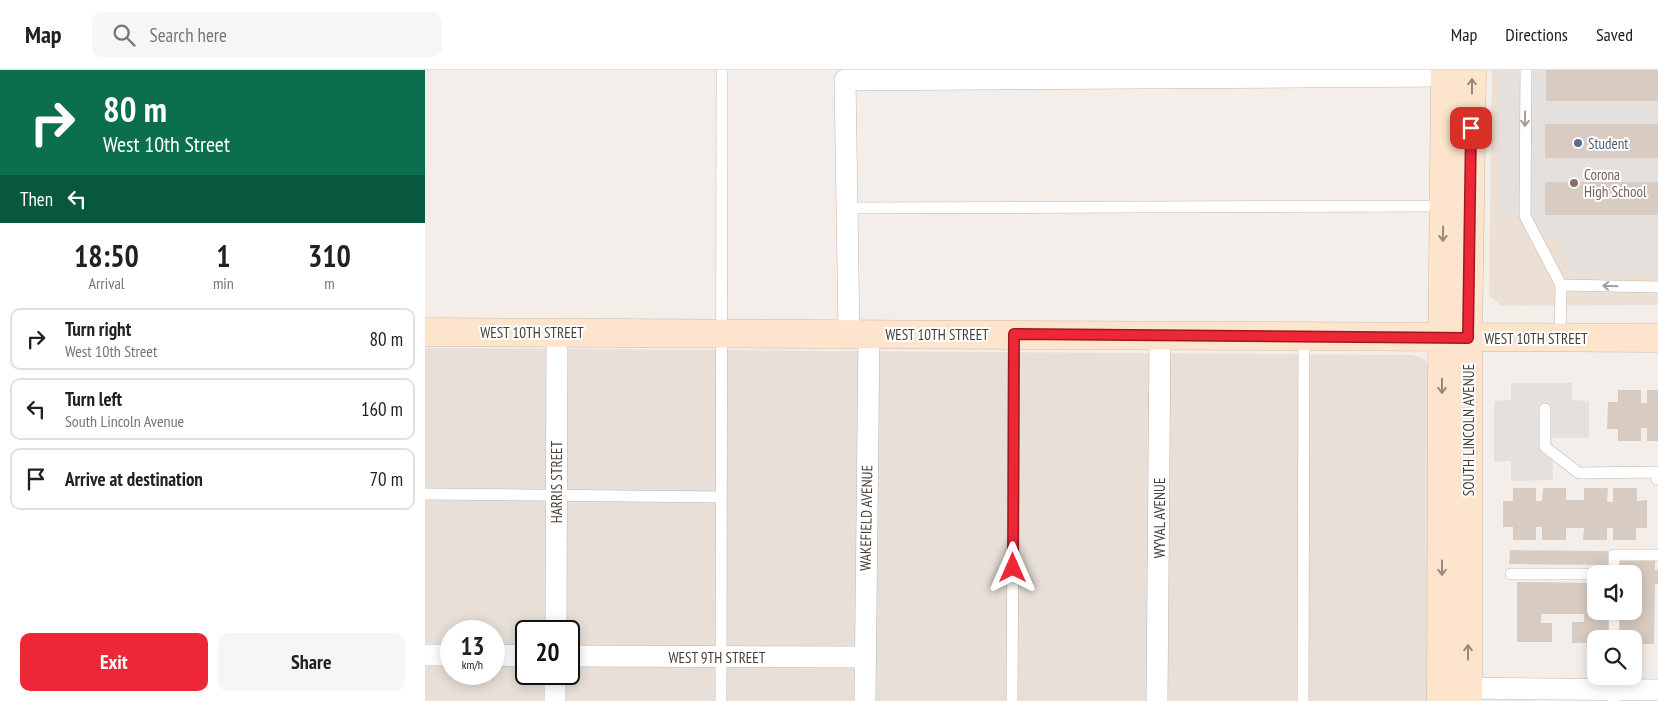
<!DOCTYPE html>
<html lang="en">
<head>
<meta charset="utf-8">
<style>
	body { margin:0; font-family:"PT Sans Narrow",sans-serif; background:#f6f6f6; color:#202124; height:100vh; display:flex; flex-direction:column; font-size:19px; white-space:nowrap }
	* { box-sizing:border-box; margin:0 }
	p { font-size:16px; color:#757577 }
	.icon { flex:none; width:28px; height:28px; fill:none; stroke:currentColor; stroke-width:2; stroke-linecap:round; stroke-linejoin:round }
	.map { position:relative; flex:1; overflow:hidden }
	.sheet { display:flex; flex-direction:column; background:#fff; width:425px }
	.sheet>* { flex:none }
	.top-card { background:#0b6e4f; color:#fff; overflow:hidden }
	.tools { position:absolute; left:1162px; top:495px; display:grid; gap:10px }
	.tools a { display:grid; place-items:center; width:55px; height:55px; border-radius:10px; background:#fff; box-shadow:0 2px 12px #0003; font-size:25px }
	.speed { position:absolute; left:15px; top:550px; display:flex; gap:10px; font-size:25px; font-weight:700; text-align:center }
	.speed>* { display:grid; place-content:center; width:65px; height:65px; border-radius:50%; background:#fff; box-shadow:0 2px 12px #0003; line-height:1 }
	.speed small { font-size:12px; font-weight:400 }
	.speed .limit { border:2px solid #111; border-radius:8px; background:#fff; color:#111 }
	.pin { position:absolute; display:grid; place-items:center; width:42px; height:42px; color:#fff; margin:-21px; border-radius:10px; box-shadow:0 2px 8px #0006 }
	.me { position:absolute; width:55px; margin:-28px; rotate:0deg; stroke-linejoin:round; filter:drop-shadow(0 0 4px #0008) }
	.turn { display:flex; align-items:center; gap:18px; height:105px; padding:0 20px; font-size:22px }
	.turn .icon { width:65px; height:65px; stroke-width:2.5 }
	.turn b { display:block; font-size:35px; line-height:42px }
	.then { display:flex; align-items:center; height:48px; padding:0 20px; background:#0003; gap:10px; font-size:19px }
	.eta { display:flex; justify-content:space-evenly; align-items:center; height:85px; text-align:center }
	.eta b { font-size:30px; font-weight:800; line-height:35px }
	.primary-button { display:flex; gap:10px; margin-top:auto; padding:10px 20px }
	.primary-button a { flex:1; height:58px; border-radius:10px; background:#ed2736; color:#fff; font-size:20px; font-weight:800; line-height:58px; text-align:center }
	.primary-button a+a { background:#f6f6f6; color:#202124 }
	ul { padding:0; list-style:none }
	li { display:flex; align-items:center; gap:15px; height:62px; margin:0 10px 8px; padding:0 10px; border:2px solid #e0e0e0; border-radius:10px }
	li div { flex:1 }
	li b { display:block; font-size:19px }
	li em { font-style:normal }
	header { display:flex; align-items:center; gap:30px; box-sizing:border-box; height:70px; padding:0 25px; background:#fff; border-bottom:1px solid #e0e0e0 }
	header strong { font-size:24px }
	nav { display:flex; gap:28px; margin-inline-start:auto; font-size:18px }
	.search { width:350px; height:45px; background:#f6f6f6; display:flex; align-items:center; gap:12px; box-sizing:border-box; padding:0 18px; border-radius:10px; color:#757577; font-size:19px }
	main { display:flex; flex:1; min-height:0 }
	.map>svg:first-child { display:block }
	.residential { fill:#e7dfd8; fill-rule:evenodd }
	.education { fill:#ece0d4 }
	.parking { fill:#e3e0de }
	.building { fill:#d8cbc2 }
	.lines { fill:none; stroke-linecap:round; stroke-linejoin:round }
	.lane-casing { stroke:#c2b7af; stroke-width:12 }
	.street-casing { stroke:#c2b7af; stroke-width:22 }
	.secondary-casing { stroke:#d4ba9e; stroke-width:29 }
	.lane { stroke:#fff; stroke-width:11 }
	.street { stroke:#fff; stroke-width:21 }
	.secondary { stroke:#fce5cc; stroke-width:28 }
	.oneway { stroke:#98897b }
	.oneway2 { stroke:#a39e9c }
	.route-casing { stroke:#9a1923; stroke-width:12 }
	.route { stroke:#ed2736; stroke-width:9 }
	.service-dot { fill:#5c6f8a; stroke:#fff; stroke-width:2 }
	.education-dot { fill:#8d6e63; stroke:#fff; stroke-width:2 }
	.labels { text-anchor:middle; dominant-baseline:central; stroke-width:4; stroke-linejoin:round; paint-order:stroke }
	.service-label { font-size:15px; fill:#4e5e75; stroke:#fff; text-anchor:start }
	.education-label { font-size:15px; fill:#785e54; stroke:#fff; text-anchor:start }
	.street-label { font-size:15px; fill:#473e38; stroke:#fff }
</style>
</head>
<body>
<header>
<strong>Map</strong>
<div class="search"><svg class="icon" aria-label="search" viewBox="0 0 24 24"><circle cx="10" cy="10" r="6"/><path d="M15 15l6 6"/></svg>Search here</div>
<nav><a>Map</a><a>Directions</a><a>Saved</a></nav>
</header>
<main>
<section class="sheet">
<div class="top-card">
<div class="turn"><svg class="icon" aria-label="right" viewBox="0 0 24 24"><path d="M7 20v-9h11M14 6l5 5-5 5"/></svg><div><b>80 m</b>West 10th Street</div></div>
<div class="then">Then<svg class="icon" aria-label="left" viewBox="0 0 24 24"><path d="M17 20v-9H6M10 6l-5 5 5 5"/></svg></div>
</div>
<div class="eta">
<div><b>18:50</b><p>Arrival</p></div>
<div><b>1</b><p>min</p></div>
<div><b>310</b><p>m</p></div>
</div>
<ul>
<li><svg class="icon" aria-label="right" viewBox="0 0 24 24"><path d="M7 20v-9h11M14 6l5 5-5 5"/></svg><div><b>Turn right</b><p>West 10th Street</p></div><em>80 m</em></li>
<li><svg class="icon" aria-label="left" viewBox="0 0 24 24"><path d="M17 20v-9H6M10 6l-5 5 5 5"/></svg><div><b>Turn left</b><p>South Lincoln Avenue</p></div><em>160 m</em></li>
<li><svg class="icon" aria-label="arrive" viewBox="0 0 24 24"><path d="M6 21V4h12l-3 4 3 4H6"/></svg><div><b>Arrive at destination</b></div><em>70 m</em></li>
</ul>
<div class="primary-button"><a>Exit</a><a>Share</a></div>
</section>
<div class="map">
<svg width="1233" height="631" viewBox="0 0 1233 631">
	<rect width="100%" height="100%" fill="#f4eeea"/>
	<path class="residential" d="M0,278L987,285L1000,289L1005,300V631H0ZM26,561H69V604H26ZM101,561H144V604H101Z"/>
	<path class="education" d="M1067,0H1233V235L1076,236L1064,225Z"/>
	<path class="parking" d="M1074,0H1233V204H1151L1136,175V169L1089,146H1073Z
		M1086,313H1147V330L1164,331V368H1127L1128,410L1086,411V391L1069,392V331L1086,330Z"/>
	<path class="building" d="M1121,0H1233V31H1121Z
		M1120,54H1233V88H1120Z
		M1120,112H1233V145H1120Z
		M1193,320H1216V333H1222V320H1233V371H1222V358H1216V371H1193V359H1182L1183,332H1193Z
		M1088,418H1111V431H1117L1118,418H1141V430H1159V418H1183L1182,432H1188V418H1212V431L1222,430V458H1211V470H1188V458H1182V470H1158L1159,458H1141V470H1117V457H1111V470H1088V457H1078V431H1088Z
		M1085,480L1183,481V495L1084,494Z
		M1194,491H1230V500H1233V514H1230L1229,574H1209V569H1194V541H1209V504H1194Z
		M1092,512L1171,513V541H1184V569H1171V573H1147V552H1159V544H1116V553H1127V572H1092Z"/>
	<g class="lines">
		<defs>
			<path id="lane" d="M1101,0L1100,146L1136,215L1135,268
				M422,138L1018,136
				M1136,215L1233,217
				M1120,339V377L1154,403L1231,402L1232,409H1233
				M0,424L295,427
				M1086,504H1171
				M1189,504V485H1233
				M1189,569V541
				M296,631L297,0
				M587,631L589,265
				M878,631L879,267
				M1189,631V606"/>
			<path id="street" d="M424,264L420,10L1020,6
				M131,561L132,262
				M0,585H26
				M69,585L101,586
				M144,586L440,587
				M1029,618L1233,620
				M130,631V604
				M440,631L444,264
				M732,631L735,266"/>
			<path id="secondary" d="M0,262L1233,268
				M1016,631L1017,306L1020,0
				M1043,631V268L1047,0"/>
		</defs>
		<use href="#lane" class="lane-casing"/>
		<use href="#street" class="street-casing"/>
		<use href="#secondary" class="secondary-casing"/>
		<use href="#lane" class="lane"/>
		<use href="#street" class="street"/>
		<use href="#secondary" class="secondary"/>
	</g>
	<defs><path id="oneway-shaft" d="M-6 0H5M1.5-3L5.5 0L1.5 3" fill="none" stroke-width="1.6" stroke-linecap="round" stroke-linejoin="round" transform="scale(1.25)"/></defs>
	<g class="oneway">
		<use href="#oneway-shaft" transform="translate(1047 16) rotate(-90)"/>
		<use href="#oneway-shaft" transform="translate(1018 164) rotate(91)"/>
		<use href="#oneway-shaft" transform="translate(1017 316) rotate(90)"/>
		<use href="#oneway-shaft" transform="translate(1017 498) rotate(90)"/>
		<use href="#oneway-shaft" transform="translate(1043 582) rotate(-90)"/>
	</g>
	<g class="oneway2">
		<use href="#oneway-shaft" transform="translate(1100 49) rotate(90)"/>
		<use href="#oneway-shaft" transform="translate(1185 216) rotate(-178)"/>
	</g>
	<g class="lines">
		<defs>
			<path id="route" d="M588,498L589,264L1043,268L1046,58"/>
		</defs>
		<use href="#route" class="route-casing"/>
		<use href="#route" class="route"/>
	</g>
	<circle class="service-dot" cx="1153" cy="73" r="5"/>
	<circle class="education-dot" cx="1149" cy="113" r="5"/>
	<g class="labels">
		<g class="service-label">
			<text x="1163" y="73">Student</text>
		</g>
		<g class="education-label">
			<text x="1159" y="104">Corona<tspan x="1159" dy="17">High School</tspan></text>
		</g>
		<g class="street-label">
			<text x="107" y="262">WEST 10TH STREET</text>
			<text x="512" y="264">WEST 10TH STREET</text>
			<text x="1111" y="268">WEST 10TH STREET</text>
			<text transform="translate(1043 360) rotate(-90)">SOUTH LINCOLN AVENUE</text>
			<text transform="translate(131 412) rotate(-90)">HARRIS STREET</text>
			<text transform="translate(441 448) rotate(-89)">WAKEFIELD AVENUE</text>
			<text transform="translate(734 448) rotate(-90)">WYVAL AVENUE</text>
			<text x="292" y="587">WEST 9TH STREET</text>
		</g>
	</g>
</svg>
<div class="tools">
<a><svg class="icon" aria-label="sound" viewBox="0 0 24 24"><path d="M4 9h4l5-4v14l-5-4H4zM17 9q2 3 0 6"/></svg></a>
<a><svg class="icon" aria-label="search" viewBox="0 0 24 24"><circle cx="10" cy="10" r="6"/><path d="M15 15l6 6"/></svg></a>
</div>
<div class="speed"><div>13<small>km/h</small></div><div class="limit">20</div></div>
<div class="pin" style="left:1046px;top:58px;background:#d93025"><svg class="icon" aria-label="arrive" viewBox="0 0 24 24"><path d="M6 21V4h12l-3 4 3 4H6"/></svg></div>
<svg class="me" style="left:588px;top:498px" viewBox="-20 -20 40 40"><path d="M0-17L14 15 0 8-14 15z" fill="#ed2736" stroke="#fff" stroke-width="4"/></svg>
</div>
</main>
</body>
</html>
